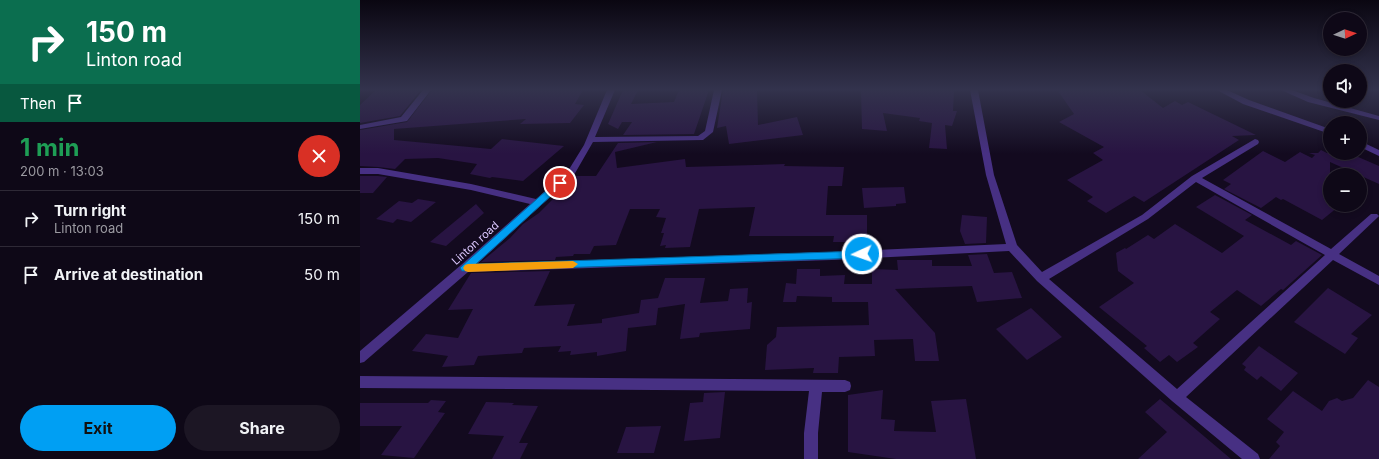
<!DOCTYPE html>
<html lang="en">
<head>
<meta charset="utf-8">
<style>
	body { margin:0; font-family:Inter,sans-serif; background:#1c1624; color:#f1f3f6; height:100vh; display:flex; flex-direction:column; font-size:15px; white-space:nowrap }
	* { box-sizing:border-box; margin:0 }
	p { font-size:13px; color:#9b9aa1 }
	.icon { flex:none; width:22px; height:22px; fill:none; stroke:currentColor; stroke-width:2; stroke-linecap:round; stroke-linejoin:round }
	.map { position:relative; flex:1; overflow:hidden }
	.panel { display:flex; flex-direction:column; background:#0e0817; width:360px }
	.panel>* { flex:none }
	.banner { background:#0b6e4f; color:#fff; overflow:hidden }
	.needle { width:26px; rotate:86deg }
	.tools { position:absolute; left:963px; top:12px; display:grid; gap:8px }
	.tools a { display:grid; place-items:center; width:44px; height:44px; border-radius:50%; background:#0e0817; box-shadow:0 2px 6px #0003,0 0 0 1px #2e2936; font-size:20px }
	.pin { position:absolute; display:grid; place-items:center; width:34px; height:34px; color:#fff; margin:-17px; border:2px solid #fff; border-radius:50%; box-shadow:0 1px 4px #0007 }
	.me { position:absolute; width:44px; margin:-22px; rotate:267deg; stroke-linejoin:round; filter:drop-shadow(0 0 3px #0008) }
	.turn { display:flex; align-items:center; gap:14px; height:84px; padding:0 20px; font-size:18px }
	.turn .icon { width:52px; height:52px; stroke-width:2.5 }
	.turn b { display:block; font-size:28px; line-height:34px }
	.then { display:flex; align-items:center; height:38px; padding:0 20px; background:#0003; gap:8px; font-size:15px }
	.round { display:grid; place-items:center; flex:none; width:42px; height:42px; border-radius:21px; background:#1c1624 }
	.summary { display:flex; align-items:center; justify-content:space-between; height:68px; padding:0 20px }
	h1 { font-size:24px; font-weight:700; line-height:30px; color:#1e9e55 }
	.primary-button { display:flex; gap:8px; margin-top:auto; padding:8px 20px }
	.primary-button a { flex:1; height:46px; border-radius:24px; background:#009ff3; color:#111; font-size:16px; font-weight:700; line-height:46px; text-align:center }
	.primary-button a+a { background:#1c1624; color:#f1f3f6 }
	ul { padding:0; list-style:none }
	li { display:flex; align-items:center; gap:12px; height:56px; padding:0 20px; border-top:1px solid #2e2936 }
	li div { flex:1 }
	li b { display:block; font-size:15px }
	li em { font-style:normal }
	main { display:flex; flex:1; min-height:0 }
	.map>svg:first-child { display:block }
	.building { fill:#281442 }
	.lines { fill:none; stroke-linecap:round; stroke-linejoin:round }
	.minor { fill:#473083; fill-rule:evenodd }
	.route { fill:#009ff3; stroke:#00679e }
	.slow { fill:#f59e0b }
	.labels { text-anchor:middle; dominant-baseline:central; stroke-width:3.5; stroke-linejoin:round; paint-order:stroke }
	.street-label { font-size:11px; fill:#dcc8ff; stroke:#130a1f }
</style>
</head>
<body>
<main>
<section class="panel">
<div class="banner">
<div class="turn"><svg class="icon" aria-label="right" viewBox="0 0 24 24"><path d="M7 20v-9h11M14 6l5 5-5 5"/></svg><div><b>150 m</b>Linton road</div></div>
<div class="then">Then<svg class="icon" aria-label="arrive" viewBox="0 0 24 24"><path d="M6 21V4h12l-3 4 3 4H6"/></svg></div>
</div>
<div class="summary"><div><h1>1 min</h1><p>200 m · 13:03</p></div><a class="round" style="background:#d93025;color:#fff"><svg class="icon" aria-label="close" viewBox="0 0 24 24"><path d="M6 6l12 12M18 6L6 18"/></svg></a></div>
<ul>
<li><svg class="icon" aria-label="right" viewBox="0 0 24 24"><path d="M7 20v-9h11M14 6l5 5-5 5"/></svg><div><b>Turn right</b><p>Linton road</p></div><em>150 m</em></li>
<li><svg class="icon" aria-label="arrive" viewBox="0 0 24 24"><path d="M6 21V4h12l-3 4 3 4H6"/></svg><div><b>Arrive at destination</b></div><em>50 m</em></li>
</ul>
<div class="primary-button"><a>Exit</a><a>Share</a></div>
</section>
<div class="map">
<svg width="1019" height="459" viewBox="0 0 1019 459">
	<rect width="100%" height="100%" fill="#130a1f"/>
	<path class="building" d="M16,90H61L40,116L0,123V105Z
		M72,90H223L215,104L224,105L210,123L160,124L166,119L34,129V140L131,149L142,139L204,146L163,181L132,177L130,178L110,174L117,164L78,158L45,159L35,169L18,167L0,166V130L47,122Z
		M263,90H278L271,104L314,102L319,90H349L334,134L263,135L272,122H262L258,129L248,124Z
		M363,90H397L398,125L437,117L443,135L369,144L366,126L357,128Z
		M501,90L594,91L593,111H597L592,126L585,125L587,149L569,148L572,123L559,121L560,118L523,113L527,131L502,129Z
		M711,90H780L803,108L815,101L822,105L828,102L896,135L872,136L879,140L784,202L774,196L746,213L727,201L733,197L707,180L743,160L733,153L744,147L699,122L714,114L698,91Z
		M297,142L255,152L257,168L325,159L326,167L425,164L424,166L484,167L482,186H468L466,215H507V242H473L474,236H389L395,207L339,209L330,247L305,248L306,245L300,246L304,233H301L306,218L296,217L300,209H270L256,245L234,246L230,254H214L213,256L196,257L195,260L121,262L150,238L163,224L179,213L216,176H236L258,143Z
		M961,150L967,153H989L1019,166V184L970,162V205L978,207L962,220L923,199L921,200L916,197L901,208L864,189L871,184L863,180L903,151L925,162L940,152L952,158L955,155L949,153H958Z
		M0,176H18L27,177L13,193H0Z
		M544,187L546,203L536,204V206L504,208L502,188Z
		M855,195L892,215L885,220L931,245L936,241L962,255L923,290L921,289L901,306L877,290L850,312L860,319L833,343L838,347L817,362L809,355L800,362L784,348L787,346L739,307L774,283L758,271L756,253L765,248L766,249L788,235L794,239L815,224L862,253L884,236L836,207Z
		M58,199L76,202L51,222L37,219L33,223L16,219L39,201L52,203Z
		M116,204L124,213L86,246L70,242Z
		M602,215L627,217L626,243L605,244L600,231Z
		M627,254L634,273L652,272L662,298L617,302L612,286L535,289L575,333L579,361H555L553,339L514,340L515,356L479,357L478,373H453L454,368L405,370L407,345L416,337L417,327L509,325L508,302H472V297L437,296L436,302H423L426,283L436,284L437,269H460V276L485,275L484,284H512V269L538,270L537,260H572V266H612L608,255Z
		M190,271L174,306L215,304L207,326L242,323V319L279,313L281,300L298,298L305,278H345L340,303L368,301L370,289L388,288L387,303L392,302L390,329L340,333L339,337L320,339L325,304L298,308L296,325L268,328L266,351L237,356V352L210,355L211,351L198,352L201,346L164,348L162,353L118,356L114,365L82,367L88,356L52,351L66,334L98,338L113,309L88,310L111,273Z
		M968,288L1012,315L991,334L998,338L985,354L934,322Z
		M671,308L702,337L667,360L636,329Z
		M899,346L938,373L921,391L901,376L897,380L884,370L886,367L882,364Z
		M1008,380L1019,387V459H909L920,446L916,442L924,432L907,419L933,391L962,411L969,401L977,398L982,401L993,398Z
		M523,390L521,419L535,420L534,431L576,432L571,401L606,399L616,459H536L488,452V395Z
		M365,392L360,438L324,441L330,403L343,402L344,393Z
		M800,399L871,459H778L807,432L785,412Z
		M71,400L86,401L78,412L85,413L54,458L21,455L42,426H0V403H68Z
		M126,402L154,403L152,405L178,406L159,443H168L160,459H132L144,436L108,434Z
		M301,426L294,453H257L266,427Z"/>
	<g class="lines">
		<path class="minor" d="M63,90H71L47,121L0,129V125L41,117Z
			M247,90H255L235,137L338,136L345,131L354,90H362L353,132L343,140L233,142L214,175L117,264L472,252L646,244L626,175L610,90H618L634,175L657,245L682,272L782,215L832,176L895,139L898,140L899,142L898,144L842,178L971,249L1011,214H1017L1019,216L1017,218L979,254L1019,276V285L973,260L826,397L898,454L900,459H882L812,401L677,281L649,251L472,260L108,272L4,362L0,363V351L101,265L170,204L111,190L18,174H0V168H18L111,184L176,199L208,171L224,145ZM836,182L965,255L817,389L689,279L788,219Z
			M857,90H867L889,100L970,129V134L883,104Z
			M921,90H932L954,98L1019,116V120L948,102Z
			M1000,141L1019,150V156L1000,147Z
			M0,376L485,380L490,382L491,386L490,390L485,392H462L458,433V459H444V433L449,391L0,388Z"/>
	</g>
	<linearGradient id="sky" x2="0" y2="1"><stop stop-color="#0a0611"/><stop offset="0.58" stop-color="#33334d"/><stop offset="1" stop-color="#33334d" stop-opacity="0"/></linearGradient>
	<rect width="1019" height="154" fill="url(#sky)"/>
	<path class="route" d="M200,180L203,181L204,183L203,185L116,264L502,251L507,254L502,258L102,271L100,268L102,266L197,181Z"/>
	<path class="slow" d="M213,261L218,264L213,268L108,272L105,271L103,268L105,265L108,264Z"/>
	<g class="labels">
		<g class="street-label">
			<text transform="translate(115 243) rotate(-42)">Linton road</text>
		</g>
	</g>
</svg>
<div class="tools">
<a><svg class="needle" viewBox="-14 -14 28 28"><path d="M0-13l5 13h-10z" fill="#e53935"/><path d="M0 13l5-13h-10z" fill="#9b9aa1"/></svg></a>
<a><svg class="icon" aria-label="sound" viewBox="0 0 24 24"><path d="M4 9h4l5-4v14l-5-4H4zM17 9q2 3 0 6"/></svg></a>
<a>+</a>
<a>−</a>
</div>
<div class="pin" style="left:200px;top:183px;background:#d93025"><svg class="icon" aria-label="arrive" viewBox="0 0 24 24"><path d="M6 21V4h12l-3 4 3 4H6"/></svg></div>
<svg class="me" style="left:502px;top:254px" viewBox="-20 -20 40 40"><circle r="17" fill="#009ff3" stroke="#fff" stroke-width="3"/><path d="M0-11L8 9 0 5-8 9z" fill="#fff"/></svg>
</div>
</main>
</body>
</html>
